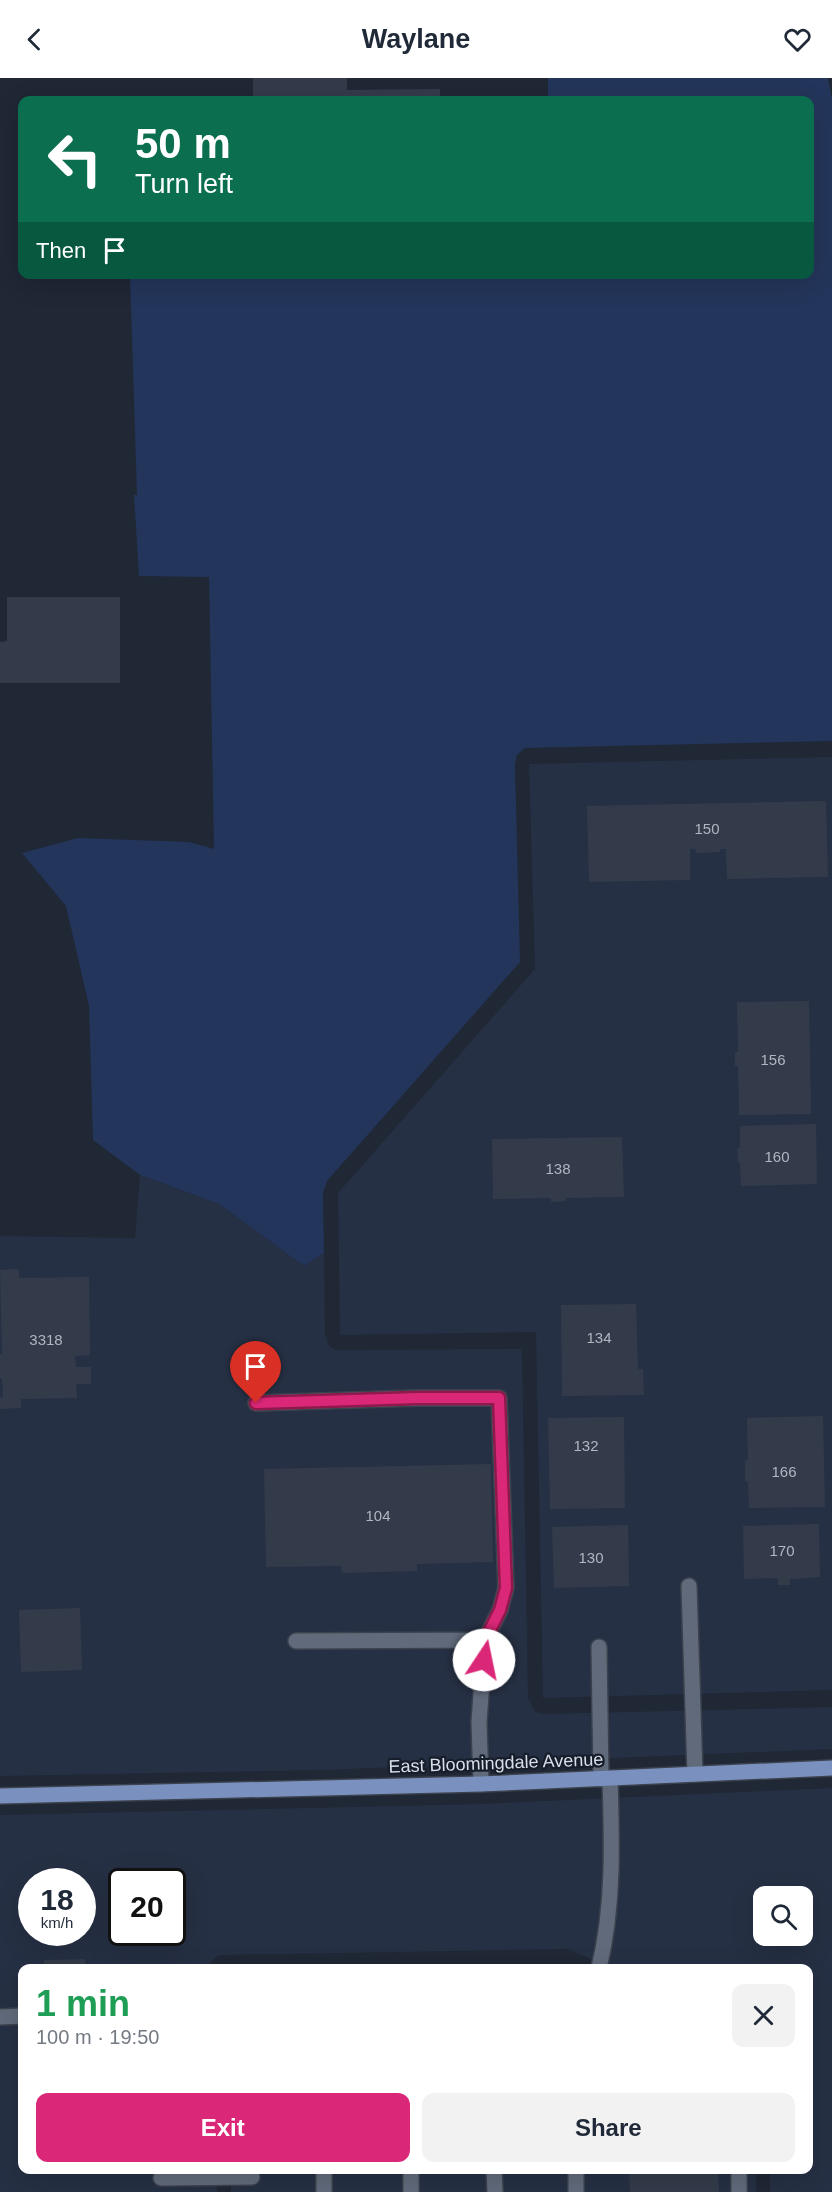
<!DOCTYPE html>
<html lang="en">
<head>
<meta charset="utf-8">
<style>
	body { margin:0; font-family:Arial,sans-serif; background:#f2f2f3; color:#1f2937; height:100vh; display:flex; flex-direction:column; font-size:22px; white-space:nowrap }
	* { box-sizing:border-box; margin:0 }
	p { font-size:20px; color:#747a83 }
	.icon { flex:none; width:33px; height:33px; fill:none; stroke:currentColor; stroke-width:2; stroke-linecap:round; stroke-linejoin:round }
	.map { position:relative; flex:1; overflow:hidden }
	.details { position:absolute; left:18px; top:1886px; width:795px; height:210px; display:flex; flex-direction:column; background:#fff; border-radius:12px; box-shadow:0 6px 24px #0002 }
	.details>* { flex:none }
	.top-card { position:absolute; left:18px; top:18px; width:796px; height:183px; border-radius:12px; box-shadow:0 6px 24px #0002; background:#0b6e4f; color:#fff; overflow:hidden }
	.buttons { position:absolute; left:753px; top:1808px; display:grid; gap:12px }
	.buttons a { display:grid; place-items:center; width:60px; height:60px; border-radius:12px; background:#fff; box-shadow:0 6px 24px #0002; font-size:30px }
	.speed { position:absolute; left:18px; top:1790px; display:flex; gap:12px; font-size:30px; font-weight:700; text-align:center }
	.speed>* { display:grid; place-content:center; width:78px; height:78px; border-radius:50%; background:#fff; box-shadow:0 6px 24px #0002; line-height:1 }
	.speed small { font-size:15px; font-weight:400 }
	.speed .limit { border:3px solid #111; border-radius:9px; background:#fff; color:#111 }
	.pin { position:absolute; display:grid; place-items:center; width:51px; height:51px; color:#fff; margin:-62px -26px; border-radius:50% 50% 50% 0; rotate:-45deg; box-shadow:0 0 6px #0007 }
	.pin .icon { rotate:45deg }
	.me { position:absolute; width:66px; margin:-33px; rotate:11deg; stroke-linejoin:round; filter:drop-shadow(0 0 4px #0008) }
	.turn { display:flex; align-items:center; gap:21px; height:126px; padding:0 18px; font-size:27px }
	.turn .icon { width:78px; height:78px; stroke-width:2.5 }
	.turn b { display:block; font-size:42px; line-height:51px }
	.then { display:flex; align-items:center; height:57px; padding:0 18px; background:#0003; gap:12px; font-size:22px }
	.round { display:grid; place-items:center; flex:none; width:63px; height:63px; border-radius:12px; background:#f2f2f3 }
	.head { display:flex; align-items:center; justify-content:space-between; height:102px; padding:0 18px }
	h1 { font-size:36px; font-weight:700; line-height:45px; color:#1e9e55 }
	.action { display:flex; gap:12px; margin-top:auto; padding:12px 18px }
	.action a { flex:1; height:69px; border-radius:12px; background:#db2777; color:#fff; font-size:24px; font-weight:700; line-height:69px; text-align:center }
	.action a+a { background:#f2f2f3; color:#1f2937 }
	header { display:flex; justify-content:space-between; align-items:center; height:78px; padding:0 18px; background:#fff; font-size:27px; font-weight:700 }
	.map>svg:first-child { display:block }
	.built { fill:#263044; fill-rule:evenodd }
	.green { fill:#23355a }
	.building { fill:#333b4a }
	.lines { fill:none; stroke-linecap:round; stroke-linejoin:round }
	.minor-casing { stroke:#3b414d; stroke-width:18 }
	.major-casing { stroke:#3b414d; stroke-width:18 }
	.minor { stroke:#616a7b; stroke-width:15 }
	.major { stroke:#7a91bf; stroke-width:15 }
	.route-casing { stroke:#8e194d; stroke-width:15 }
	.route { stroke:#db2777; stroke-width:10 }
	.labels { text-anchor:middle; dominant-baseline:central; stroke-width:4.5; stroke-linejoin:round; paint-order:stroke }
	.number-label { font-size:15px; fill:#b0b5c0 }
	.street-label { font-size:18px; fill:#d9dee8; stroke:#161d2b }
</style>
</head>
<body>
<header><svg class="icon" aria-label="back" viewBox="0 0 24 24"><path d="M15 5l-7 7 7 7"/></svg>Waylane<svg class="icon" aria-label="heart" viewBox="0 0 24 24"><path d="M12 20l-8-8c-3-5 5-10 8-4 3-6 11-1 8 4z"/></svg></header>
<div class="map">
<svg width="832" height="2114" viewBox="0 0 832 2114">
	<rect width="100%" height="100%" fill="#202735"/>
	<path class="built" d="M832,679V1612L543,1620L536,1254L340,1257L338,1115L535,891L529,686Z
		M140,1097L219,1126L304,1188L324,1175L325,1257L328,1266L335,1272L522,1271L528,1620L535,1634L543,1636L832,1629V1671L323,1692L0,1698V1158L135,1160Z
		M832,1710V2114H770V2091H808V1890H610L569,1871L218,1877L211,1884L210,1890H22V2091H216L217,2114H0V1737L481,1726ZM32,1803H82V1854H32ZM122,1803H172V1854H122ZM764,1818H802V1857H764Z
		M231,2091H756V2114H231Z"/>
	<path class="green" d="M548,0H828L832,21V663L525,670L517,677L515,687L520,884L327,1103L323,1115L324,1175L304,1188L219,1126L140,1097L93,1062L89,928L66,828L22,775L78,760L189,764L214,771L209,499L139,498L134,417H137L130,197L810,196V22H548Z"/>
	<path class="building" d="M253,0H347V12L440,11V22H253Z
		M7,519H120V605H0V564L7,563Z
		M826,723L828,799L727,801L726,771H720V774L696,775L695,771H690V802L589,804L587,728Z
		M809,923L811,1036L739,1037L738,988H735V974H738L737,924Z
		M816,1046L817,1106L741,1108L740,1085H738L737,1070H740V1048Z
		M622,1059L624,1119L566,1120V1123L551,1124V1120L493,1121L492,1061Z
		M19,1191V1200L89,1199L90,1277L75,1278L76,1289H91V1306H76L77,1320L21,1321V1330L0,1331V1319H3L2,1300L0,1301V1276H2L0,1192Z
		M636,1226L638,1291H643L644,1317L562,1318L561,1227Z
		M823,1338L825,1429L749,1430L748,1403L745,1404V1382H748L747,1340Z
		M624,1339L625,1430L550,1431L548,1340Z
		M491,1386L493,1484L417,1486V1493L342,1495L341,1488L266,1489L264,1391Z
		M819,1446L820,1499L790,1501V1507H778V1501L773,1500L744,1501L743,1448Z
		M628,1447L629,1508L554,1510L552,1449Z
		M80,1530L82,1592L21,1594L19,1532Z
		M85,1881L86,1890H44V1882Z
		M629,2091H718L719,2114H630Z"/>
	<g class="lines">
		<defs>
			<path id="minor" d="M256,1325L418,1320H499L506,1510L500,1532L485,1562L479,1644L481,1706
				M689,1508L695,1696
				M296,1563L485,1562
				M599,1569L601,1701
				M599,1890C614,1828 612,1764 610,1700
				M0,1939L22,1938
				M324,2091V2114
				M411,2091V2114
				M494,2091L495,2114
				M576,2091V2114
				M161,2100L252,2099
				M739,2114V2091"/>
			<path id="major" d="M0,1718L481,1706L832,1690"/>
		</defs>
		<use href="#minor" class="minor-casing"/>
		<use href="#major" class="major-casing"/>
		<use href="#minor" class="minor"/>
		<use href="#major" class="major"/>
	</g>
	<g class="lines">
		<defs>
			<path id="route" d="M256,1325L418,1320H499L506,1510L500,1532L485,1562L484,1582"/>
		</defs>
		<use href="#route" class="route-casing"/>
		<use href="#route" class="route"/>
	</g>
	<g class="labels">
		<g class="number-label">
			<text x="707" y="750">150</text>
			<text x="773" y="981">156</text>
			<text x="777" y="1078">160</text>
			<text x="558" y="1090">138</text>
			<text x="599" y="1259">134</text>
			<text x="46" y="1261">3318</text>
			<text x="586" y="1367">132</text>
			<text x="784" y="1393">166</text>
			<text x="378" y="1437">104</text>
			<text x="782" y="1472">170</text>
			<text x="591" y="1479">130</text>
		</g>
		<g class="street-label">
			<text transform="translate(496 1685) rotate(-2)">East Bloomingdale Avenue</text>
		</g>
	</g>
</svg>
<div class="buttons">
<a><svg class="icon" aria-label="search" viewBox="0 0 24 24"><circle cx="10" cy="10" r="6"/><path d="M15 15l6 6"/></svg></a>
</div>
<div class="speed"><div>18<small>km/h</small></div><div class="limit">20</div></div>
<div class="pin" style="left:256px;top:1325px;background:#d93025"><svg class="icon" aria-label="arrive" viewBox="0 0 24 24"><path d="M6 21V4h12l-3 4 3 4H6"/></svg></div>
<svg class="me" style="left:484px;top:1582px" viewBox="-20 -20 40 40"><circle r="19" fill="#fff"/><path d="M0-13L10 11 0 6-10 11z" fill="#db2777"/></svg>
<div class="top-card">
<div class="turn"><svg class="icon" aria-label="left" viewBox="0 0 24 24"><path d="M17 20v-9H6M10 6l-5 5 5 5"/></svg><div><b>50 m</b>Turn left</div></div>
<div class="then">Then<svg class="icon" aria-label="arrive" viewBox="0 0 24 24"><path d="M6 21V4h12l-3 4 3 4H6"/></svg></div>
</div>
<section class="details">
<div class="head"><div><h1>1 min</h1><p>100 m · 19:50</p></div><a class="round"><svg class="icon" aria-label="close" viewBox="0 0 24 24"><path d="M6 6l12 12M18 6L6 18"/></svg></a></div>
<div class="action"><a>Exit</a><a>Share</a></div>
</section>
</div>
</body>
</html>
